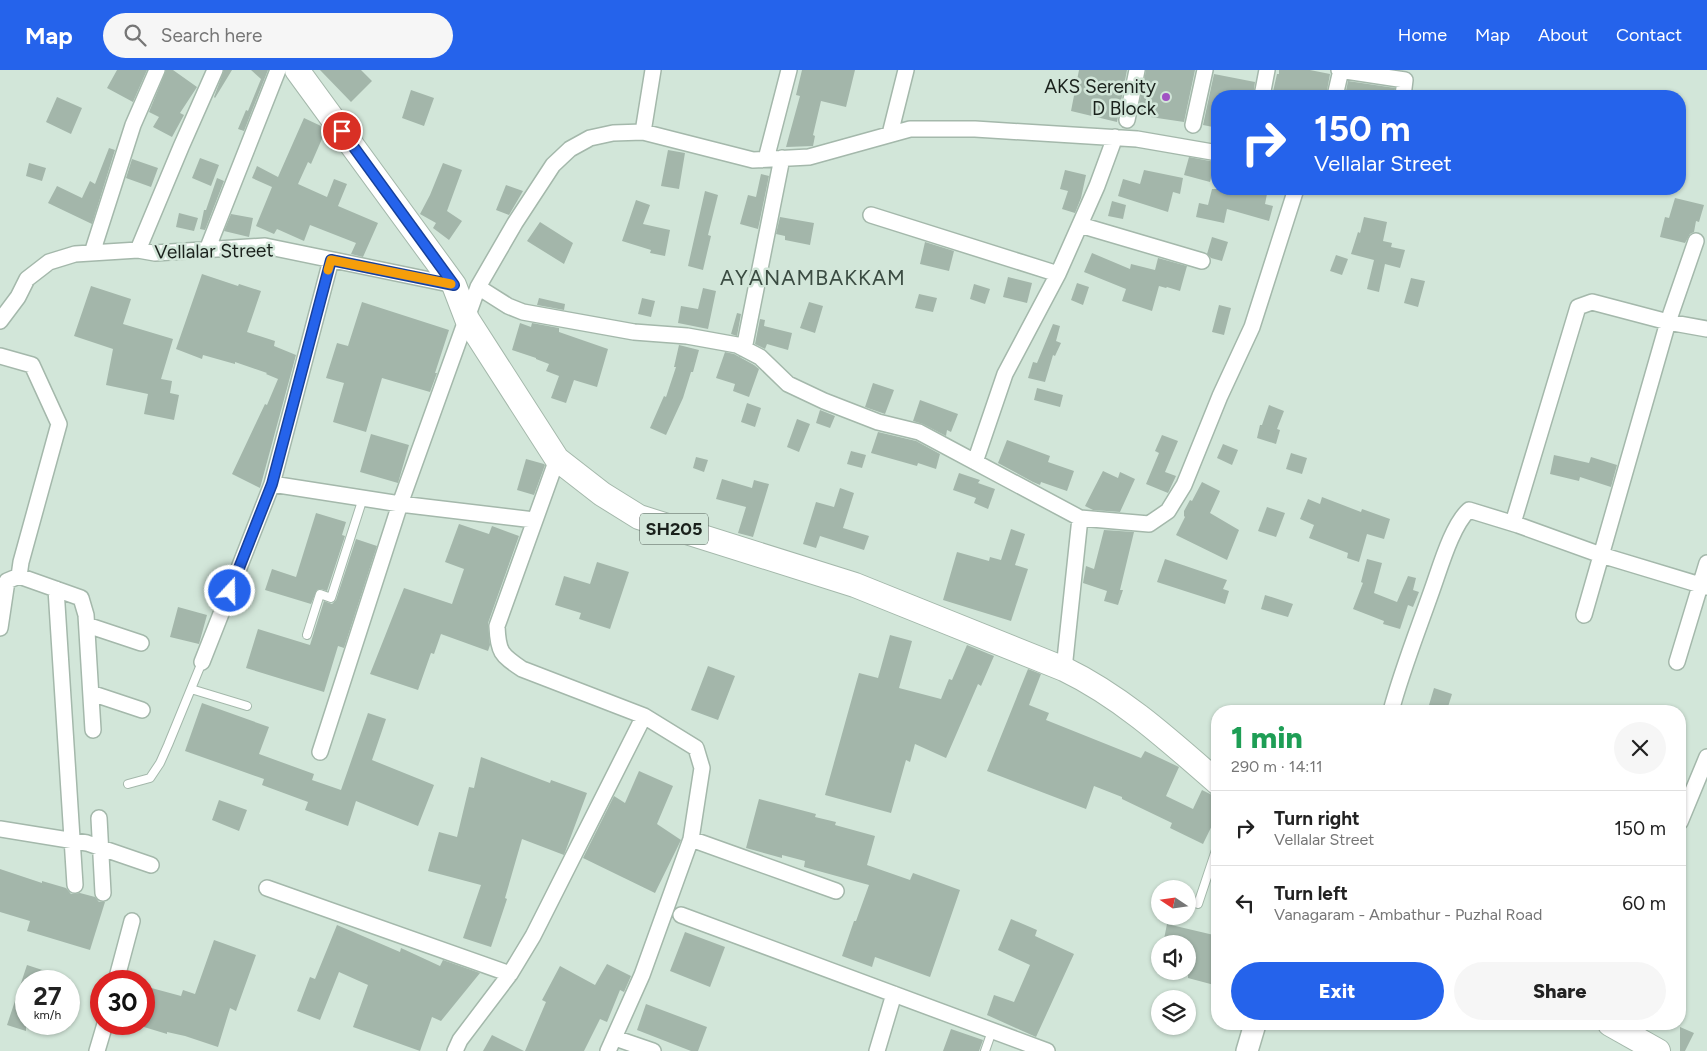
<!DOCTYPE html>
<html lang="en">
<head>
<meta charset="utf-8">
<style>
	body { margin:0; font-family:Figtree,sans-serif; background:#f6f6f6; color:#222; height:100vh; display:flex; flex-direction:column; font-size:19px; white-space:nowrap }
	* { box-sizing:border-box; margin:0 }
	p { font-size:16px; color:#767676 }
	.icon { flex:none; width:28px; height:28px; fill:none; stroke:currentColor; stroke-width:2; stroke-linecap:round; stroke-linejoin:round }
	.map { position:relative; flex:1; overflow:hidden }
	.details { position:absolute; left:1211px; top:635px; width:475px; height:325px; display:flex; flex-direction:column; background:#fff; border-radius:20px; box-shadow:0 1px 4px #0004 }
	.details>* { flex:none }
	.banner { position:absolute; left:1211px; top:20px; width:475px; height:105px; border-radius:20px; box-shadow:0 1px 4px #0004; background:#2563eb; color:#fff; overflow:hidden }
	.needle { width:32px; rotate:283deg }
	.buttons { position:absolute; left:1151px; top:810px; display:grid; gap:10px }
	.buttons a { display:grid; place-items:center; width:45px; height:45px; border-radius:50%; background:#fff; box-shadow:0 1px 4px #0004; font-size:25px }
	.speed { position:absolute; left:15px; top:900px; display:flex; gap:10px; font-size:25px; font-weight:700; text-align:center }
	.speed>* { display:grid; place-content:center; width:65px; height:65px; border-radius:50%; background:#fff; box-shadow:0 1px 4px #0004; line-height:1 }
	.speed small { font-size:12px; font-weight:400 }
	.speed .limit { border:8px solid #d22; background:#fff; color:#111 }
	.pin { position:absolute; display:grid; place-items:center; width:42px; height:42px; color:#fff; margin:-21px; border:2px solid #fff; border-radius:50%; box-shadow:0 1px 5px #0007 }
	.me { position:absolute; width:55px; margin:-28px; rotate:21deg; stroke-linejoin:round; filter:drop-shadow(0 0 4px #0008) }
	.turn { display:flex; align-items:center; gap:18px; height:105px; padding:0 20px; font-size:22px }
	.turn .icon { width:65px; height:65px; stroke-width:2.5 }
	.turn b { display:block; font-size:35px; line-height:42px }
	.round { display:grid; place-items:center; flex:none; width:52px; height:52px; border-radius:26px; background:#f6f6f6 }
	.headline { display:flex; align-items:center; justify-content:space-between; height:85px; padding:0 20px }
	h1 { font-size:30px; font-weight:800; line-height:38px; color:#1e9e55 }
	.primary-button { display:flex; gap:10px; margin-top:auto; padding:10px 20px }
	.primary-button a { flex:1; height:58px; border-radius:30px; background:#2563eb; color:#fff; font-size:20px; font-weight:800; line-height:58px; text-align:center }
	.primary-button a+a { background:#f6f6f6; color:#222 }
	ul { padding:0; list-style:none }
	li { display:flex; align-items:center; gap:15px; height:75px; padding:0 20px; border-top:1px solid #e0e0e0 }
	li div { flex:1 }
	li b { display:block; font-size:19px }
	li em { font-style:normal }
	header { display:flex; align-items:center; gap:30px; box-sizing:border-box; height:70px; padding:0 25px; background:#2563eb; color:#fff }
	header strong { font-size:24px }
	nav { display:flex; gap:28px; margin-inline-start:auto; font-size:18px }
	.search { width:350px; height:45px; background:#f6f6f6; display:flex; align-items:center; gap:12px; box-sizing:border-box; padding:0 18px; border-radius:28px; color:#767676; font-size:19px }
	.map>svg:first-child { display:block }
	.building { fill:#a3b6aa }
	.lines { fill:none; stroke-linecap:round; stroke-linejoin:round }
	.lane-casing { stroke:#a4b8ab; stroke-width:10 }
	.street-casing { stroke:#a4b8ab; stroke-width:18 }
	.secondary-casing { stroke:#a4b8ab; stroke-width:24 }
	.primary-casing { stroke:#a4b8ab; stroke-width:26 }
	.lane { stroke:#fff; stroke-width:8 }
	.street { stroke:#fff; stroke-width:15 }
	.secondary { stroke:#fff; stroke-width:21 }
	.primary { stroke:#fff; stroke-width:24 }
	.route-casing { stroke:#184099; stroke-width:12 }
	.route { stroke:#2563eb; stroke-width:9 }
	.slow { stroke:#f59e0b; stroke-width:9 }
	.poi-dot { fill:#a152c3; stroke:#d2e6d9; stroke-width:2 }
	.labels { text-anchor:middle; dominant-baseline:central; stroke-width:5; stroke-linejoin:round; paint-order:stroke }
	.shield { fill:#d2e6d9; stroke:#515c55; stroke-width:1 }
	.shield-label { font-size:18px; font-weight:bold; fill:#1a211c }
	.poi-label { font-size:19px; fill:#1a211c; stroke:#d2e6d9; text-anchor:end }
	.street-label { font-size:19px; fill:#1a211c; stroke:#d2e6d9 }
	.quarter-label { font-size:21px; letter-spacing:1px; fill:#3b4c42; stroke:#d2e6d9 }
</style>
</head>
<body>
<header>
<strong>Map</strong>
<div class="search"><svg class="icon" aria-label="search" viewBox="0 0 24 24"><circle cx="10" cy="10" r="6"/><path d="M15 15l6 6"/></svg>Search here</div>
<nav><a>Home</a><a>Map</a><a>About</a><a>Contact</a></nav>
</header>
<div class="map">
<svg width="1707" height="981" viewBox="0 0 1707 981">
	<rect width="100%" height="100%" fill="#d2e6d9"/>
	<path class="building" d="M117,0H147L133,32L107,18Z
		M166,0H173L197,17L180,43L184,45L172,67L153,57L159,47L149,42Z
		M224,0H232L215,28L214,27Z
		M251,0H268L244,61L238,59L246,40L248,41L261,9Z
		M320,0H361L372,11L351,32Z
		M802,0H855L846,37L821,31L813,65L815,66L813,76L786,77L800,26L796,25Z
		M1079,0H1127L1117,52L1071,41Z
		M1146,0H1195L1184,52L1137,45Z
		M1279,0H1310L1330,4L1326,26H1272L1277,4H1279Z
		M1214,4L1255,12L1253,26H1218V58L1203,55Z
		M1348,11L1395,18L1394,26H1345Z
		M411,20L434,28L424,56L402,48Z
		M57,27L82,38L71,64L46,52Z
		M304,48L321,56L325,62L311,94L308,92L298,114L327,127L334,109L347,114L338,136L378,153L363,187L351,184L356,173L310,155L304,171L277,159L274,164L256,156L272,117L252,108L257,96L278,107Z
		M109,78L115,80L92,154L48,133L57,116L82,128L90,111L95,114Z
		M668,80L685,83L679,119L661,116Z
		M1189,87L1215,92L1210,112L1184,105Z
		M200,88L219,95L211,116L192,108Z
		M132,89L158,98L151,117L126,108Z
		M29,93L46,98L42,111L26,106Z
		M443,93L462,100L447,141L462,151L449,170L433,158L436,153L420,144L430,125Z
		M1065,100L1086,105L1081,128L1075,143L1062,139L1068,121L1060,119Z
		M1144,100L1183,108L1180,124L1173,122L1168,142L1118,126L1123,109L1140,114Z
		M761,104L769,106L758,159L740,154L748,125L756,127Z
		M217,108L224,111L205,160L200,159L204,140H206Z
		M506,115L523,121L509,145L496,140Z
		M1212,119H1268L1265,134L1273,136L1269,151L1227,139L1224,153L1196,147L1199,133L1208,135Z
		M705,121L718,125L708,165L711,166L703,200L688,196Z
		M1675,128L1704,135L1699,152L1696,151L1694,162L1690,164L1685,173L1660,167L1665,147L1669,148Z
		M636,130L650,135L643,154L670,160L665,186L650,183L651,180L622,171Z
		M1112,131L1126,135L1123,149L1108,146Z
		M179,143L198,148L194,161L176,157Z
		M231,144L253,148L249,167L224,161Z
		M780,147L814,153L810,175L785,170V166L776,164Z
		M1364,147L1387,152L1383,171L1392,173L1391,177L1405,180L1400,198L1385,194L1379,222L1367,219L1374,190L1351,184L1358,162L1360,163Z
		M540,152L573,173L564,194L527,171Z
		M1212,167L1228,172L1222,191L1211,188L1207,184Z
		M925,172L954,181L949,201L920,194Z
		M1092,183L1130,199L1131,194L1155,200L1158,188L1187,196L1180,221L1167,217L1166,218L1159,216L1152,241L1122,231L1126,219L1084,202Z
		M1336,185L1348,189L1342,205L1330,201Z
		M202,204L238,216L239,214L261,221L247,262L275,271L274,276L296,285L260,418L232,404L265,334L267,335L278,309L266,304L267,303L235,292V294L203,285L202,289L176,279Z
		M1008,207L1032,213L1027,233L1003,227Z
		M1411,208L1425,211L1418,237L1404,233Z
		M1077,213L1089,217L1083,235L1071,230Z
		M974,214L990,219L985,234L970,229Z
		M91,216L131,229L123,254L173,269L161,309L172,311L170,323L179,325L174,350L144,344L148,324L106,315L113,279L74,266Z
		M703,218L716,221L708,259L678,253L681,236L698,239Z
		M919,224L937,228L933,242L915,238Z
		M539,228L565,234L564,240L537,235Z
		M642,228L655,231L651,247L638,244Z
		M362,232L449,260L435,303H437L430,322L382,308L366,362L333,352L344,313L326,308L337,273L348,276Z
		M809,232L823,236L815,263L800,258Z
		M1219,235L1231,238L1224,265L1212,262Z
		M737,243L741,244L737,266L731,264Z
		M760,249L765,250L764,256L792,263L788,280L767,274L765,279L755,274Z
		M520,253L531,257L532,253L559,258V262L608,279L597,317L574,310L566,333L551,328L559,306L546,301L549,294L536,289V288L512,280Z
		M1053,254L1060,256L1056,271L1061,273L1055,286L1053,285L1045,312L1028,308L1033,292L1037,293Z
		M679,275L699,280L693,302H691L683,328L666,365L650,358L664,326L666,327L676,297H674Z
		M725,282L734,284L754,295L759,299L749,327L733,321L735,314L716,308Z
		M873,313L894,320L885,344L865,337Z
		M1037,318L1063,325L1060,337L1034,330Z
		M920,330L958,344L951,362L947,360L946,366L923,354L913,351Z
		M747,333L761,338L755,357L741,352Z
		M1269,335L1284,341L1277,359L1280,360L1276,374L1257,368L1260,355H1262Z
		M820,340L835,346L830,358L816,353Z
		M797,349L810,354L799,382L787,377Z
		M878,362L916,371L940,384L936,399L918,393L917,396L871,383Z
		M371,364L409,375L398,413L360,402Z
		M1162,365L1178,371L1165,402L1176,406L1168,423L1146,414L1159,383L1155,381Z
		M1007,370L1050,386L1048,392L1074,401L1067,421L1041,412L1040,415L1033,412L998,393Z
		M1223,374L1238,380L1232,395L1217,388Z
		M851,381L866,385L862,398L847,394Z
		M1291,383L1307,388L1302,404L1286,399Z
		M1554,385L1589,393L1591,387L1617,395L1611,417L1580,407L1579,411L1550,404Z
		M696,387L708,390L704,402L693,398Z
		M526,389L544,394L545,395L534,425L517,420Z
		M1103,401L1118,408L1120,402L1135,409L1120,442L1093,440L1085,436Z
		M959,403L980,410L978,413L995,419L988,439L974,433L976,428L953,420Z
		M722,409L752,418L754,410L769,414L753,467L738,463L746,437L716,429Z
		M1202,412L1220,421L1210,443L1239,460L1227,490L1176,465L1185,447L1184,446V441L1190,430L1192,431Z
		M840,418L854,423L843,458L869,466L864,480L820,466L816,478L803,474L816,432L834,437Z
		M1322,427L1361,442L1362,439L1390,449L1384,469L1367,464L1359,492L1347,488L1348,483L1309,468L1314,455L1300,449L1308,429L1320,434Z
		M1267,437L1285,443L1276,467L1258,461Z
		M316,443L346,452L342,465L345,466L327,521L321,519L317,520L311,534L265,520L272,499L296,507Z
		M459,454L489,464L492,456L519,466L488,553L490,575L488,581L441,564L434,584L431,583L418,620L370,604L404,518L452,534L464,499L445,492Z
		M1011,459L1025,464L1015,495L1028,499L1011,551L943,530L957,482L989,491L990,487L1001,490Z
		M1104,460L1134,462L1120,520H1123L1118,535L1104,531L1107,521L1083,513L1086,496L1094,499Z
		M356,469L377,476L344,578L338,576L324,622L246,598L258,559L310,575L324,531L332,534L336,530Z
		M1165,489L1227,510L1223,519L1229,521L1225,534L1157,512Z
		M1367,489L1382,493L1374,523L1397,532L1408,506L1416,508L1413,520L1419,522L1413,537L1408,535L1400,559L1383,554L1384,551L1353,539L1363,513L1361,512Z
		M597,492L629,502L610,559L579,549L581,543L555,535L564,506L590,514Z
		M1265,525L1293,534L1288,547L1261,539Z
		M178,537L207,545L199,574L170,567Z
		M890,565L912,571L899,618L941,629L949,609L952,610L967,575L994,586L981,616L978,614L946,688L915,674L910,692L906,690L891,743L825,725L859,603L878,608Z
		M708,596L735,606L718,650L691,640Z
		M1028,599L1041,604L1029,635L1049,643L1046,650L1141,688L1145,681L1179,697L1166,726L1193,739L1202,720L1218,728V743L1203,774L1170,758L1172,753L1122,729V727L1094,716L1086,739L987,701Z
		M1434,618L1452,624L1447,640L1429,635Z
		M202,633L269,657L259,684L314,704L312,710L341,720L368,643L386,649L372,690L434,715L418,756L356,731L348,756L305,740L308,732L262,715L264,709L185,681Z
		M481,687L550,713L551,710L587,723L564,785L522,769L505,828L507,829L491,877L463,868L481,815L428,801L439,762L457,767L469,717L474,718Z
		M639,701L673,716L657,754L681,770L655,823L583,788L614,726L625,733Z
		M759,729L816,744L815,747L836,752L835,755L875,766L867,795L910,810L913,803L960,820L930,907L875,887L872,897L842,886L854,851H856L869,815L804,797L805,791L782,785V788L746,778Z
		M219,730L247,740L239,761L212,750Z
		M0,799L42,813V811L66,818L71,824L80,823L95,827L99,832H105L90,880L27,861L30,851L0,842Z
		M1011,849L1037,860L1035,866L1074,884L1036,967L987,945L994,925L1014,932L1030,895L998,880Z
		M1167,854L1218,866V916L1188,908V874H1163Z
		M337,855L400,882L401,878L440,896L443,890L480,903L441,951L432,947L420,981L353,957L368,915L339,902L320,950L297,941L310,907L315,909Z
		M685,862L725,877L710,917L670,901Z
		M214,870L256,885L236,941L230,938L218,977L185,966L167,962V964L144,957V916L181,926L183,920L195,924Z
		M607,894L631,906L624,922L620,920L607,952L600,949L584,981H525L546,932L542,930L560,896L595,915Z
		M27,895L70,909L69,911H26V961L7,955Z
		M646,934L707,957L698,981H691L637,960Z
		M1680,957L1694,963L1685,981H1680Z
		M951,959L983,970L979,981H943Z
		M492,965L524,981H483Z"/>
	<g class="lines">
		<defs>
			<path id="lane" d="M307,565L320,524L331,528L363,428
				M191,619L247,636
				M128,714L150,708L160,693L168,675L202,592
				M1198,834L1218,774
				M985,981L992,961"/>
			<path id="street" d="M1339,0L1405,10L1403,26
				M1262,26L1267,0
				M1335,26L1341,0
				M1127,50L1137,0
				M1193,55L1205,0
				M643,62L653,0
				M890,64L906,0
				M766,89L789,0
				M871,145L1058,204
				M1080,155L1202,191
				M138,180L181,77L215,0
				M207,180L278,0
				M92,183L133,55L157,0
				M331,190L272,414L400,434L534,450
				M478,217L508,236L523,242L634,262L687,266L737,275L760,287L788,314L824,331L878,352L919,362L1080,448
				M0,251L18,227L27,209L49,192L75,184L138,180L155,183L265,176L454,215
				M744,279L782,88
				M0,286L32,295L59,354L21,492L19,506
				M557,389L497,556C498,582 501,585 522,599L644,646L696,678L702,698L691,769L642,905L608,981
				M975,392L1005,304L1058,204L1097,116L1115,67
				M1513,453L1578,237L1592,232L1668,252L1707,259
				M56,519L75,815
				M1584,545L1668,252L1696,171
				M87,555L141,573
				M0,558L7,511L19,506L81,528L86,545L93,660
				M202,592L272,414
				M1677,592L1707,493
				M1064,599L1080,448L1149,454L1168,441L1184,415L1220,326L1252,257L1296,119
				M91,623L142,640
				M1391,641C1402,600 1418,560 1432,520C1440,498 1452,455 1469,440L1518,455L1601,485L1707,517
				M320,682L400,434L478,217L515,153L553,95L570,79L590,68L613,63L643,62L753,90L809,87L910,59H975L1137,69L1218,83
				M99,748L103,823
				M1680,752L1707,687
				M0,759L87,773L151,795
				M691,769L836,821
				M267,818L510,904
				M681,845L1047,981
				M116,911L132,851
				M615,968L653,981
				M97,981L105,954
				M455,981L460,970L510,904L533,866L644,646
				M877,981L894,924"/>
			<path id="secondary" d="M1247,981L1255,954"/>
			<path id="primary" d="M297,0L454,215L467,249L557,389L602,424L639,447L855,515L1064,599C1122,627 1170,671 1218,713
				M1610,954L1658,981"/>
		</defs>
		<use href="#lane" class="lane-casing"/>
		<use href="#street" class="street-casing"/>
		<use href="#secondary" class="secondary-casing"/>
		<use href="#primary" class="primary-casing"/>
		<use href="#lane" class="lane"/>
		<use href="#street" class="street"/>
		<use href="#secondary" class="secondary"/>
		<use href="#primary" class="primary"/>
	</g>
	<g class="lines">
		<defs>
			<path id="route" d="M230,521L272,414L331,190L454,215L342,61"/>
		</defs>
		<use href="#route" class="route-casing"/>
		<use href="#route" class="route"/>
		<path class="slow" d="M328,200L331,190L451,214"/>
	</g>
	<circle class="poi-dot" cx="1166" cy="27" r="5"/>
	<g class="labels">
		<rect class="shield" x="640" y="443.5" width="68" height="31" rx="4"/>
		<g class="shield-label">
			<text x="674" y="459">SH205</text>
		</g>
		<g class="poi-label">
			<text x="1156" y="16">AKS Serenity<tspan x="1156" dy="22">D Block</tspan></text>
		</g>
		<g class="street-label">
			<text transform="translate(214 181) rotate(-1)">Vellalar Street</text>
		</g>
		<g class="quarter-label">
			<text x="813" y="207">AYANAMBAKKAM</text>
		</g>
	</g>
</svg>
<div class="buttons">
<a><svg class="needle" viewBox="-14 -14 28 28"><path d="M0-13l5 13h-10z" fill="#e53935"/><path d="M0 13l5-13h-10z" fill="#767676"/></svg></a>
<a><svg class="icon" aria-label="sound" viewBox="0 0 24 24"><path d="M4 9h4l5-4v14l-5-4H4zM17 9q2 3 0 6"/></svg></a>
<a><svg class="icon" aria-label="layers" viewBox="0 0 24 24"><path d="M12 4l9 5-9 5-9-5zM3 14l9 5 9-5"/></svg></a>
</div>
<div class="speed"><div>27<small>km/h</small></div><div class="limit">30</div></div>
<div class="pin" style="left:342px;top:61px;background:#d93025"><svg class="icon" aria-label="arrive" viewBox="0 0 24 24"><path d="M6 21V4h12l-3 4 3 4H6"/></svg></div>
<svg class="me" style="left:230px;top:521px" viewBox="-20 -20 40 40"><circle r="17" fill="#2563eb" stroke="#fff" stroke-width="3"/><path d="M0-11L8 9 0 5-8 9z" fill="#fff"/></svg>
<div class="banner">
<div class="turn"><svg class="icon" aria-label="right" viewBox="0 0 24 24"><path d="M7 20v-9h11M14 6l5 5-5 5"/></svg><div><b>150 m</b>Vellalar Street</div></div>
</div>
<section class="details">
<div class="headline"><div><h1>1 min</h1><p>290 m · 14:11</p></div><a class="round"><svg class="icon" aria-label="close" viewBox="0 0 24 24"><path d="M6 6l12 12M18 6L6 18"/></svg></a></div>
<ul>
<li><svg class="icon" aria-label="right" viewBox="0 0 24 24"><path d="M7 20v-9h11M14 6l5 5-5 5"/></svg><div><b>Turn right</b><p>Vellalar Street</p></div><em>150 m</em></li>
<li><svg class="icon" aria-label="left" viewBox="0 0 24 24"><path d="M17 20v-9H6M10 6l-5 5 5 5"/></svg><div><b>Turn left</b><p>Vanagaram - Ambathur - Puzhal Road</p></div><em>60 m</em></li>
</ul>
<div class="primary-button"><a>Exit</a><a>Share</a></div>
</section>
</div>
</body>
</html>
